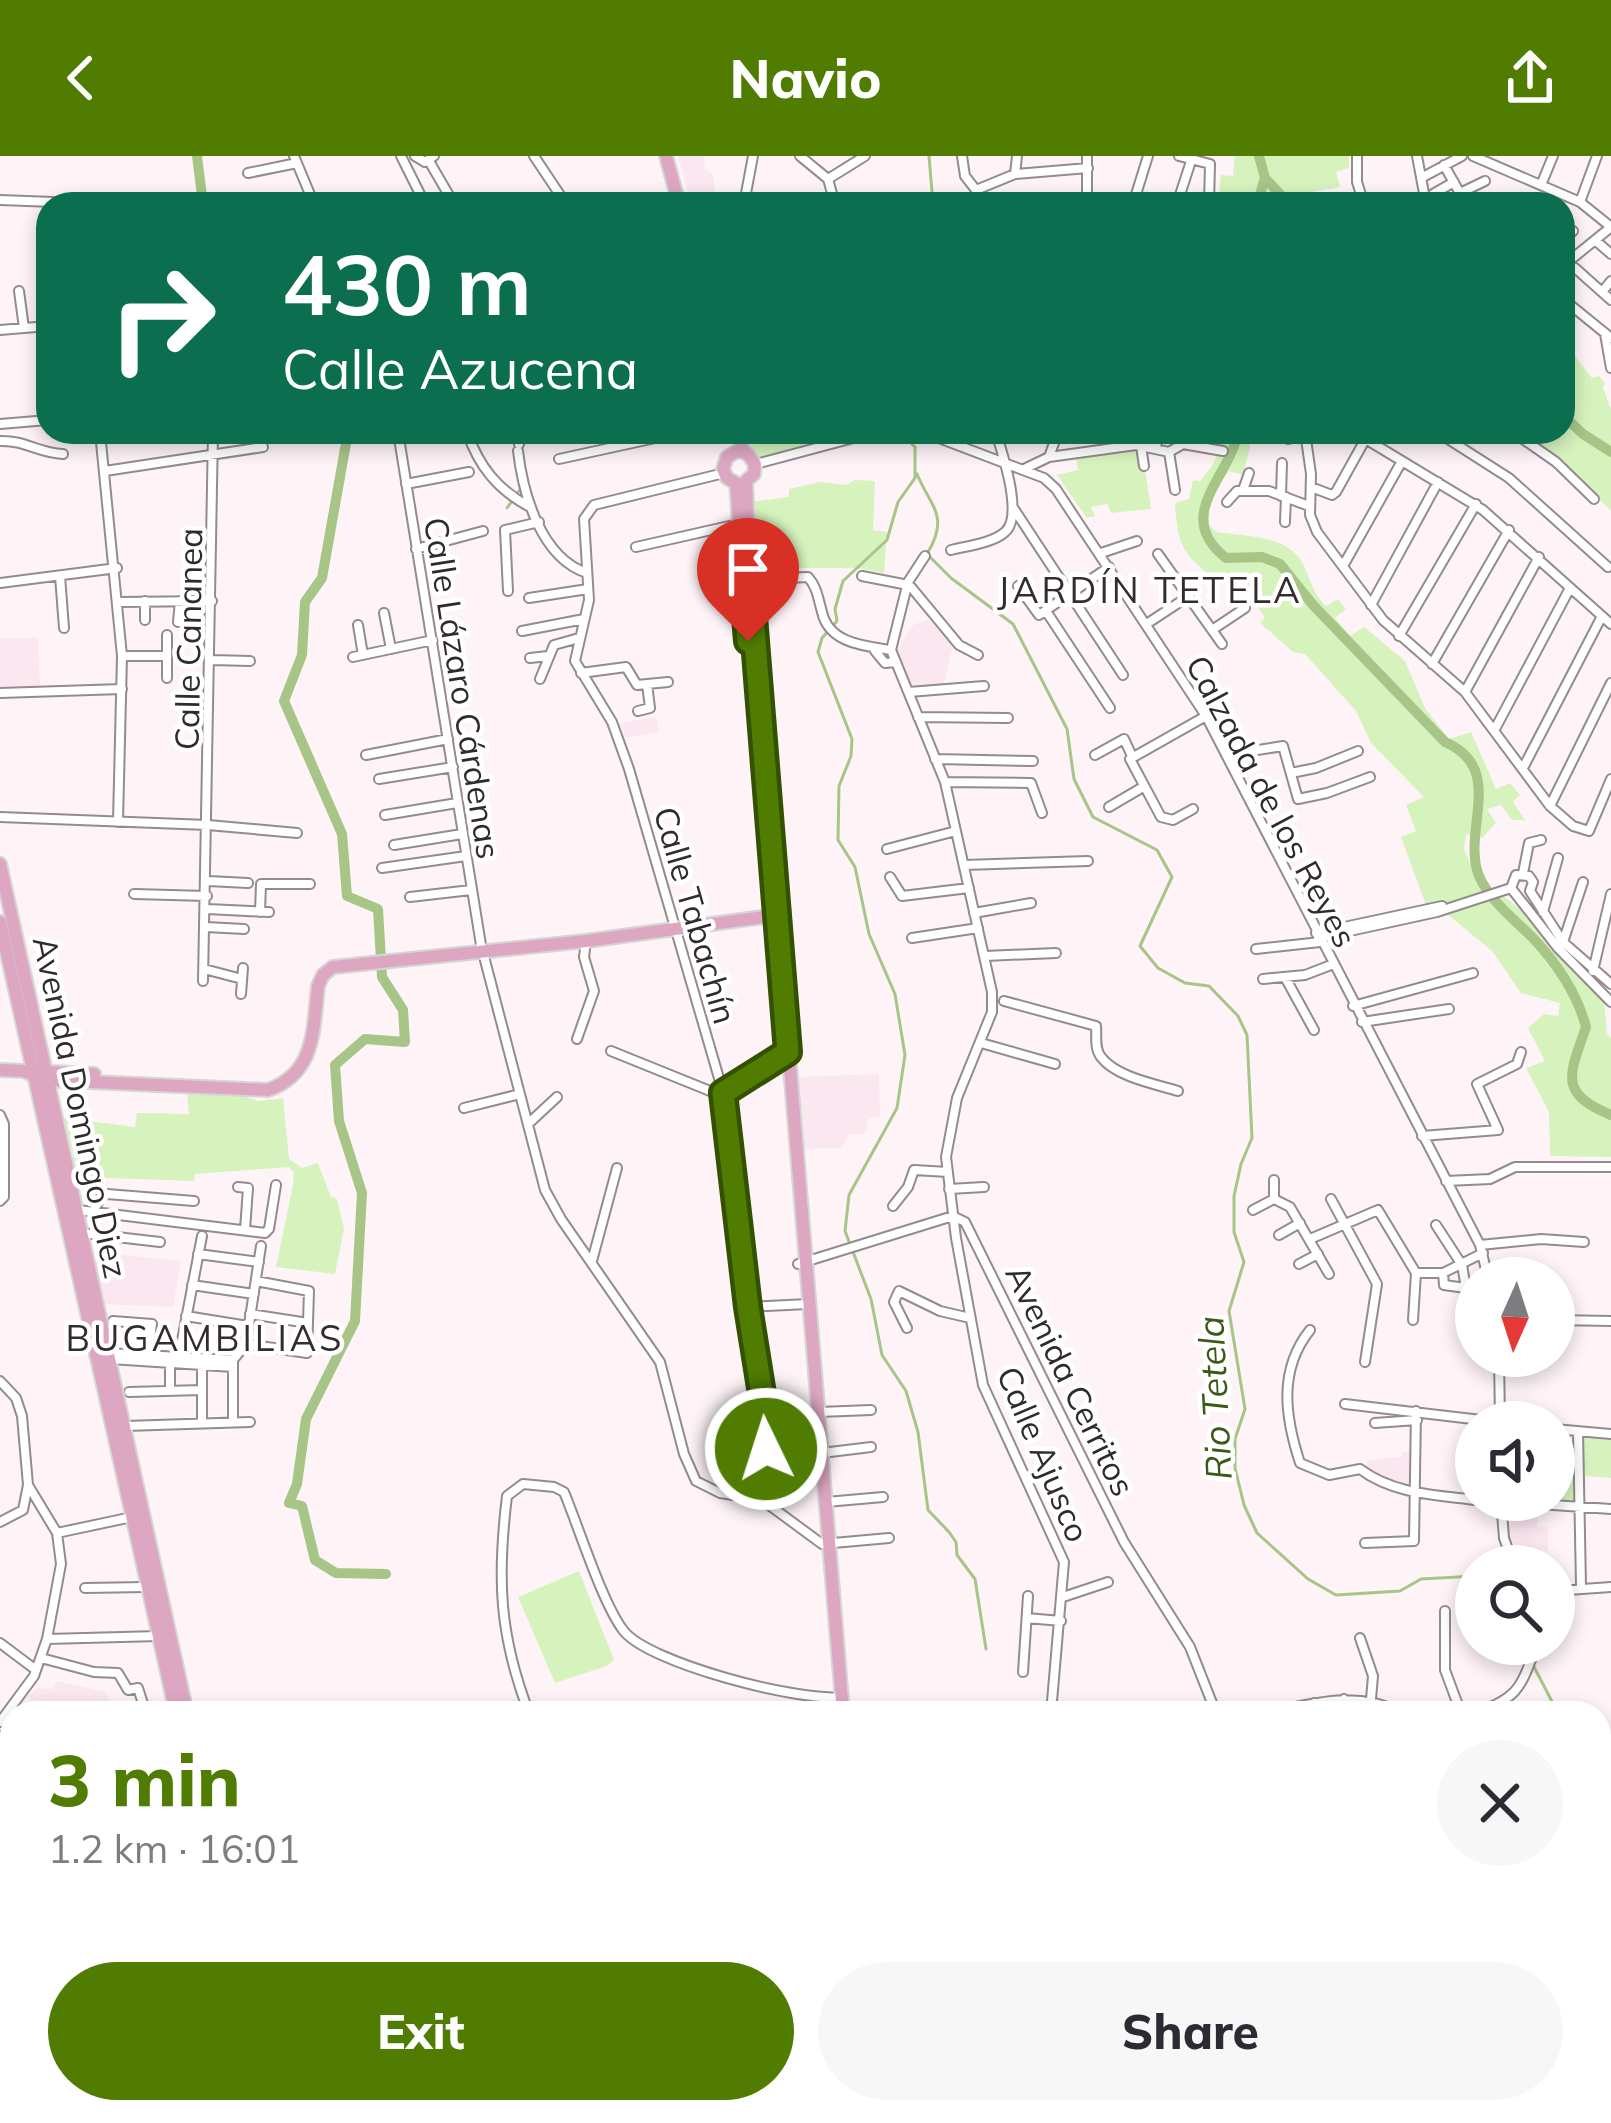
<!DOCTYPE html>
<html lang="en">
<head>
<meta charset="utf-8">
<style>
	body { margin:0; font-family:Mulish,sans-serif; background:#f7f7f7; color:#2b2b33; height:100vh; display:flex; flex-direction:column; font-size:45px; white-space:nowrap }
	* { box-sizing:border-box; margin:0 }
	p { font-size:39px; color:#7c7c81 }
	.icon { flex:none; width:66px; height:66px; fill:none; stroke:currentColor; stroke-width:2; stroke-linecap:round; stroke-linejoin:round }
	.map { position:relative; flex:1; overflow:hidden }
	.sheet { position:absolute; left:0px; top:1545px; width:1611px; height:423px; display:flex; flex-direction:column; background:#fff; border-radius:36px 36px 0 0; box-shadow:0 6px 18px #0003 }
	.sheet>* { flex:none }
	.top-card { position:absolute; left:36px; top:36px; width:1539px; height:252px; border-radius:36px; box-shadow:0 6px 18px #0003; background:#0b6e4f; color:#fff; overflow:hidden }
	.needle { width:78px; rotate:183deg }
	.fabs { position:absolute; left:1455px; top:1101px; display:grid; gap:24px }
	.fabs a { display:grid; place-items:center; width:120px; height:120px; border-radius:50%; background:#fff; box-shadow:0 6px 18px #0003; font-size:60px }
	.pin { position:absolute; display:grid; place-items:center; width:102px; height:102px; color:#fff; margin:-123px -51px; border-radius:50% 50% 50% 0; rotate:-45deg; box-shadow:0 0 12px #0007 }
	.pin .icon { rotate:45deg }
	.me { position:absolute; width:132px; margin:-66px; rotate:356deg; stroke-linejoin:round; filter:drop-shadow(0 0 9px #0008) }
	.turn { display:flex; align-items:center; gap:42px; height:252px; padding:0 48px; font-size:54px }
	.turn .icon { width:156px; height:156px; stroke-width:2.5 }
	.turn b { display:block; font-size:84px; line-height:102px }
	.round { display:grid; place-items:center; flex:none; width:126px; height:126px; border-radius:63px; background:#f7f7f7 }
	.overview { display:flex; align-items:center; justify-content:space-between; height:204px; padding:0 48px }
	h1 { font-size:72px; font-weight:800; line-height:90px; color:#4f7c01 }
	.cta { display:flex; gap:24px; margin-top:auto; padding:24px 48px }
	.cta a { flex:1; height:138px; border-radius:72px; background:#4f7c01; color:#fff; font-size:48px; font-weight:800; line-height:138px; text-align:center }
	.cta a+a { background:#f7f7f7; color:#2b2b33 }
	header { display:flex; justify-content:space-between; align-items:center; height:156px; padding:0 48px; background:#4f7c01; color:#fff; font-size:54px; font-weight:800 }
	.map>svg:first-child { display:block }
	.built { fill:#fbe7f0 }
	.green { fill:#d6f2bd }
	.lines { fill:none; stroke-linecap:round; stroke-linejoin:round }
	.stream { stroke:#a6c587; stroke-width:3 }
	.river { stroke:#a6c587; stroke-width:10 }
	.minor-casing { stroke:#958a8e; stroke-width:12 }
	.major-casing { stroke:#d5d5d5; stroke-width:16 }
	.highway-casing { stroke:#d5d5d5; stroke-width:20 }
	.minor { stroke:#fff; stroke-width:8 }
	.major { stroke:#dda7c2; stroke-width:12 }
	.highway { stroke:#c76c99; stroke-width:15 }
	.route-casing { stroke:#335101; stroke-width:30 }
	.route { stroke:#4f7c01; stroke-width:21 }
	.labels { text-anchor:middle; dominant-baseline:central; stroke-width:9; stroke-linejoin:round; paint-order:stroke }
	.street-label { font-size:33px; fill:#2f2b2d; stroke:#fff }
	.neighbourhood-label { font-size:36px; letter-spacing:3px; fill:#342b2e; stroke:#fff }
	.water-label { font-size:36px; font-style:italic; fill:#3b5817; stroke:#fff }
</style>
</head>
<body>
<header><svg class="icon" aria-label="back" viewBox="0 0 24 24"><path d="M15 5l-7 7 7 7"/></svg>Navio<svg class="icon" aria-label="share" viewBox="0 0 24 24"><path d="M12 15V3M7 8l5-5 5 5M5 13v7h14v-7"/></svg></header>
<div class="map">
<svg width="1611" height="1967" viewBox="0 0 1611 1967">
	<rect width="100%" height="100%" fill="#fef4f8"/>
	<path class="built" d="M678,0H704L705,14L713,18L715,38L689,40Z
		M928,463L953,489L943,533L912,534L895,498L913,469Z
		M0,482H38L40,530L0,532Z
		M656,561L659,576L626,582L620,567Z
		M879,918L880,960L869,962L865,978H850L842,992L801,993L796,921Z
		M93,1096L181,1105L173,1151L101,1148Z
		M1403,1296H1418L1415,1337L1369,1320L1367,1305L1402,1300Z
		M1508,1350L1537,1351L1538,1370L1548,1371V1395L1517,1391L1506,1376Z
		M57,1525L106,1536L113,1557H41L43,1548L27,1541L37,1532L52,1533Z"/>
	<path class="green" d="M1235,0H1349V12L1336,16L1340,31L1311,36L1313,48H1218L1221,19L1233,20Z
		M1563,185L1592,222L1599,220L1605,227L1603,232L1611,253V355L1580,324L1515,276H1563Z
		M743,276H834V280L757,303L746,293Z
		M1179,276H1249L1250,292L1243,319L1229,315L1209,342V369L1216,376C1246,381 1287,378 1303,408C1311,424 1313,438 1326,450L1338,443L1346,453L1335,462L1350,480L1364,471L1405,505L1425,552L1449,583L1471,576L1496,633L1510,627L1520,639L1513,646L1525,664H1512L1501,649L1487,653L1496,667L1482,682L1466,678L1464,694L1487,743L1501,738L1522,754L1558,800L1604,845L1607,878L1611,882V1001L1550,1000L1549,956L1526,912L1545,905L1528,872L1544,858L1558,860L1560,847L1521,837L1492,795L1447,758L1429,757L1401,681L1416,675L1406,649L1424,641L1371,587L1356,555L1305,498L1293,496L1260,467L1265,462L1240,424L1219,427C1183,398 1178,393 1175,347L1189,343L1193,324L1200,325L1212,310L1221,289L1177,282Z
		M1141,286L1151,353L1111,357L1107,348L1091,351L1095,360L1087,362L1057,319L1078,314L1075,295Z
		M855,324L875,325L873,374L887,376L884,417L858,412H755L750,346L789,341V333L820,326L846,329Z
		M187,935L234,937L258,945L283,942L289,1003L302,1012L318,1007L331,1041L337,1043L344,1073L335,1118L276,1111L293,1029L294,1017L289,1011L195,1018L194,1025L78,1021L64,962L135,971L137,957L189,958Z
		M1581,1276L1611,1278V1322L1585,1320Z
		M1554,1319L1579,1321V1349L1541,1347L1554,1344Z
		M579,1415L614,1504L607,1510L555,1527L518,1441Z"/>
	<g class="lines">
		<path class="stream" d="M929,0L933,48
			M899,276L915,291V322L898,346L887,384L843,425L835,453L837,465L822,482L818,496L852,583L851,600L839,630L838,684L855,711L869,778L895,838L905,899L897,952L849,1039L845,1075L871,1143L882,1199L906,1235L918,1276L928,1354L949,1376L956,1386L957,1399L975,1423L986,1493
			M917,318C931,352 950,359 927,398L951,422L1013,468L1067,573L1074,623L1093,661L1157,694L1172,721L1140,790L1158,812L1185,827L1209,830L1238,860L1247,879L1252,982L1241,1008L1234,1040V1076L1244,1106L1229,1155L1245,1253L1235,1283V1312L1244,1349L1257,1377L1308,1423L1336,1439L1400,1435L1421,1423L1476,1420
			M507,352L519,335
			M1532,1507L1558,1557
			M1599,1647L1611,1649"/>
		<path class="river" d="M197,0L203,48
			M1259,0L1265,22
			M1257,48L1265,22L1289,48
			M1563,259L1583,278L1611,296
			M348,276L322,422L305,446L302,499L284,545L342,678L347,740L378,753L382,821L403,854L405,886L365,883L335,909L339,965L362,1037L355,1165L306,1263L297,1328L289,1347L302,1350L315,1404L336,1417L386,1418
			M1238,276C1230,322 1172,359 1226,402L1262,401L1280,408L1313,449L1445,586C1507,613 1461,674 1479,720C1490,745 1515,764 1534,783C1558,809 1577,837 1586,871C1570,918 1557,937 1611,959"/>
		<defs>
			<path id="minor" d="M294,0L314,48
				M401,0L425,48
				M415,0L425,6L434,0
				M534,0L566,48
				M800,0L828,23L835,48
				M962,0L965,20L976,34
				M1179,0L1210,8L1209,48
				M1357,0V26L1364,48
				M1417,0L1426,48
				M1473,0L1580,46L1611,71
				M429,5L454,48
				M1444,9L1466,48
				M248,17L297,7
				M1015,18L1017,0
				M1423,21L1462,0
				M828,23L865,0
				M1541,29L1553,0
				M976,34L1015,18L1088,12
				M1460,37L1485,25
				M1433,38L1454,26
				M0,44L106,48
				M1580,46L1597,0
				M744,48L753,0
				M1087,48V0
				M1133,48L1148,0
				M1177,48L1192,2
				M1337,48L1359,41
				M1563,83L1573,75
				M1595,84L1611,98
				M1563,110L1611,71
				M1575,112L1611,144
				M19,135L24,172
				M1602,136L1611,125
				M1563,143L1611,182
				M0,174L48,170
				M1605,178L1611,212
				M0,268L48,264
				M100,276L122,500L118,666
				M398,276L481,789L545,1034L561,1063L660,1206L684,1298L696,1325L720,1337L761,1343L822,1388L889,1382
				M467,276C479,311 498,334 530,351
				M548,276H571
				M923,276L1044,322L1056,333L1206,560L1480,1089L1488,1122
				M1305,276L1311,318L1310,359L1317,376L1383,464L1465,536L1550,650L1573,670L1589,675L1611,623
				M1354,276L1483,354L1611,468
				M1437,276L1509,322L1608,411
				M1513,276L1556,306L1594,343
				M1322,280L1324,276
				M1288,283L1305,279
				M0,285C25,284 38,297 63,298
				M519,288L522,276
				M1141,290L1144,310
				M1156,293L1158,277
				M518,295C523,338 541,402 587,417
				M1169,296L1175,334
				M1049,301L1136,289L1169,296L1183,288L1223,295
				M559,303L683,276
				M756,308L876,276
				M1026,312L1049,301L1058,276
				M105,315L263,291
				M724,317L594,349L584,363L589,444L575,505L612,566L629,613L723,936L748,1151L767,1269L761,1343
				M406,328L469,316
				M1311,331L1332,339L1336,336L1366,282
				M1243,334L1249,317
				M1281,340L1282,307
				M1227,346L1237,335H1269L1309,350
				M1014,353L1123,519
				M1285,366L1286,341
				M636,391L738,368
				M416,393L483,375
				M951,394C967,390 993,387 1005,376C1024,360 1002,297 996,276
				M1101,397L1137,385
				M1158,398L1222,488
				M1343,410L1402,305
				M60,420L64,472
				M862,420L903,428
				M743,424L808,421C817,431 818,442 822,456C829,488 866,490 891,494L945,626L992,836V856L957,942L946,1001L956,1082L983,1229L1064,1406L1051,1557
				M908,426L925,400
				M0,427L117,412
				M1018,430L1039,459L1109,411
				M911,431L959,489L978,499
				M508,435L505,374L539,366
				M529,442L588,433
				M145,445V464
				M119,446L212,445
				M1371,449L1438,326
				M1046,455L1110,552
				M384,457L391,493
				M178,466L180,445
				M1148,467L1189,440
				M358,469L363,499
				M1212,474L1245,452
				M522,475L584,463
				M167,479V522
				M1399,480L1476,348
				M891,494L906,434
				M875,495L885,507L896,506
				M122,500H167
				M353,501L433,484
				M530,502L548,500
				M212,504L250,505
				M1432,508L1509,374
				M581,517L626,511L637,529L668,526
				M540,523L554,489L579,482
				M909,536L984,530
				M1465,536L1539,401
				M0,537L122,533
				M638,555L650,552L647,528
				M918,561L1008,562
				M1495,573L1570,432
				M366,599L448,583
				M1095,599L1124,583L1132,600
				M1226,599L1283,590L1298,643L1327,637L1370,621
				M935,603L1033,605
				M1523,612L1602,460
				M1291,617L1316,612L1358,595
				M379,623L453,611
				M945,626L1031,627L1042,657
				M1550,650L1611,527
				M1109,651L1143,631
				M1193,653L1173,664L1161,661L1130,603L1206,560
				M385,659L457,647
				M0,661L208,669L297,677
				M394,689L462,678
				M887,693L956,675
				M964,709L1088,705
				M382,712L466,700
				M1523,717L1529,687L1541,684
				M890,721L902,740L969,732
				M208,725L248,727
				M1511,732L1516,719L1529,720L1533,726L1530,735L1563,786L1611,828
				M1511,732L1558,792L1611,846
				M134,738L207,740
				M410,741L471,734
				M207,753L269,756
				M260,756L261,728H310
				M1543,756L1558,702
				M974,757L1031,747
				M206,771L244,773
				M1316,777L1442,750
				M912,782L978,772
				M1318,782L1437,756L1511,732
				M1563,786L1583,726
				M1256,793L1320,786
				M985,800L1056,797
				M204,813L242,823
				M1593,815L1611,738
				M1263,823L1305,819L1331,809
				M1286,823L1314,874
				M203,825L213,276
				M241,838L243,812
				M1004,845L1096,870C1097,880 1094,892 1101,901C1116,921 1155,928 1178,935
				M1353,850L1473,817
				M1362,866L1449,853
				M577,883L594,835L584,801L586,785
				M981,887L1055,908
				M611,895L715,937L732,933L788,897
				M464,952L520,938
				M0,959L4,968V1041L0,1045
				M528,968L557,941
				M1422,980L1498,974L1477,928L1517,908L1521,896
				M1274,1024V1043
				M1446,1025L1490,1023L1515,1011H1611
				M238,1031L248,1032L245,1074
				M949,1033L984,1031
				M1274,1043L1290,1051L1329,1118
				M1331,1043L1377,1128L1365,1206
				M893,1050L908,1031L914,1014L948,1016
				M78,1054L265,1077L269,1073L276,1029
				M1253,1054L1274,1043
				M93,1056L102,1039L107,1038L194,1045
				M1436,1069L1462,1109L1466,1132L1444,1129L1443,1117
				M82,1077L160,1086
				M1279,1079L1300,1067
				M1310,1083L1378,1054L1416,1117L1413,1164
				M1480,1089L1541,1083L1584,1086
				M198,1098L259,1106
				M592,1105L617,1012
				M798,1108L953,1060L965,1066L1124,1386L1190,1491L1216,1557
				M1299,1108L1318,1098
				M1416,1117H1443L1483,1097
				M192,1129L254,1138
				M748,1151L808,1148
				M250,1158L308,1167
				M186,1160L248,1170
				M1554,1164L1611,1165
				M113,1165L152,1168L148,1198
				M907,1172L894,1146L899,1135L940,1155L970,1162
				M1310,1174C1278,1214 1285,1261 1300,1307L1329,1319L1360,1313C1393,1338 1436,1339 1476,1344
				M246,1188L307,1197L309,1135L256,1125
				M108,1197L233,1204
				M179,1200L202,1080
				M1499,1200L1500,1266
				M110,1203L233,1211
				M170,1206V1234
				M0,1225L16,1242L22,1260L28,1329L23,1354L0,1366
				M129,1236L202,1234
				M1345,1248L1498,1266
				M819,1256L871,1254
				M233,1266V1204L246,1188L261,1090
				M202,1267V1209
				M1375,1267L1417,1264
				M125,1270L250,1266
				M1554,1273L1611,1278
				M716,1275L731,1339
				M1578,1275L1581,1430
				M822,1297L871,1291
				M1479,1344L1611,1353
				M1501,1344L1504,1382L1514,1410
				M826,1346L883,1341
				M57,1377L132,1361
				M1365,1387L1414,1385L1416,1255
				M85,1432L146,1431
				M1554,1435L1611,1431
				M1063,1441L1108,1426
				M1445,1455V1514L1461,1557
				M1027,1462L1061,1465
				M1360,1482L1373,1520L1371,1543
				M47,1483L159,1480
				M0,1487L36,1514
				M41,1502L94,1516L118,1517L128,1534L138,1532L146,1557
				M1023,1516L1028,1440
				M1344,1543L1355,1557
				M1314,1547L1321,1557
				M529,1557C499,1479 497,1422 507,1340L523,1328L554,1331L564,1336C579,1372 602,1446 623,1474C647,1507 800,1546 841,1541
				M1267,1557C1315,1547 1356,1534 1402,1557
				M1475,1557C1520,1542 1521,1530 1537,1488
				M0,1566L34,1520L47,1483L61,1408L57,1377L28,1329
				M0,1580L12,1585
				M0,1670H12
				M1599,1690L1611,1695
				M0,1695L12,1699
				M1599,1720L1611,1725
				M0,1793L12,1795
				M405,1956L409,1967
				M452,1956L455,1967
				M589,1956L593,1967
				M648,1956L652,1967
				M670,1956L674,1967
				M699,1956L703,1967
				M749,1956L751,1967
				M1374,1956L1394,1967
				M1538,1956L1545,1967
				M1547,1956L1588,1959L1611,1953
				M490,1967L498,1956
				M521,1967L523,1956
				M814,1967L816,1956
				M868,1967V1960L877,1956
				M1155,1967L1161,1956
				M1240,1967L1250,1956
				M1291,1967L1294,1958"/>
			<path id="major" d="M666,0L679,48
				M739,276L743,296
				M746,325L750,423L843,1557
				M736,327L740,379
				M736,327L727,322L723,313L727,301L737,295L747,297L755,308L754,318L746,325
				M0,708L187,1557
				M0,766L176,1557
				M0,914L94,918
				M26,916L47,924L268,934C316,917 313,873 318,830L323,819L333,811L586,785L771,760
				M0,1872L12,1877
				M907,1956L910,1967
				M272,1967L300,1956"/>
			<path id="highway" d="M0,1861L12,1867
				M0,1965L1,1967
				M218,1967L228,1957"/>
		</defs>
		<use href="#minor" class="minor-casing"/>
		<use href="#major" class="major-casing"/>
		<use href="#highway" class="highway-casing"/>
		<use href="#minor" class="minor"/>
		<use href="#major" class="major"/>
		<use href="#highway" class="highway"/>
	</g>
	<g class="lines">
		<defs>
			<path id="route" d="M748,485L743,424L750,423L788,896L723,937L748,1151L767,1269L766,1293"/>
		</defs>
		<use href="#route" class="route-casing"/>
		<use href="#route" class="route"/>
	</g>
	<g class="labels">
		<g class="street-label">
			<text transform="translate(188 483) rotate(-89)">Calle Cananea</text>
			<text transform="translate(463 532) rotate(81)">Calle Lázaro Cárdenas</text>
			<text transform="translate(1272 645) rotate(62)">Calzada de los Reyes</text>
			<text transform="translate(696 759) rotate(74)">Calle Tabachín</text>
			<text transform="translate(81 951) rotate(78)">Avenida Domingo Diez</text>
			<text transform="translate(1071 1224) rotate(64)">Avenida Cerritos</text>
			<text transform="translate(1044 1298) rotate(67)">Calle Ajusco</text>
		</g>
		<g class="neighbourhood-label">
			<text x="1150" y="433">JARDÍN TETELA</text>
			<text x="205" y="1181">BUGAMBILIAS</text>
		</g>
		<g class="water-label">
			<text transform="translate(1214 1242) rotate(-93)">Rio Tetela</text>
		</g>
	</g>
</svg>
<div class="fabs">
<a><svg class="needle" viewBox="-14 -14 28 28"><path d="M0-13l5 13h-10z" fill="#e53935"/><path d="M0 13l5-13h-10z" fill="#7c7c81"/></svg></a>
<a><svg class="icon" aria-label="sound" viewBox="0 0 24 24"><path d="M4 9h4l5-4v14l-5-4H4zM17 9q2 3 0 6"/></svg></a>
<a><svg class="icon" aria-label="search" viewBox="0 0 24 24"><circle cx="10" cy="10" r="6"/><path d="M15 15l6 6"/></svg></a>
</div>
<div class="pin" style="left:748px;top:485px;background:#d93025"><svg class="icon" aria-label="arrive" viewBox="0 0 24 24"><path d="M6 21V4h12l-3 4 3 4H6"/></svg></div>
<svg class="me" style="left:766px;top:1293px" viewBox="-20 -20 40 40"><circle r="17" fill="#4f7c01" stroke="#fff" stroke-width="3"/><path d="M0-11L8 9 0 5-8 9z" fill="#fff"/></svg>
<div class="top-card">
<div class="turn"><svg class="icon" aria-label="right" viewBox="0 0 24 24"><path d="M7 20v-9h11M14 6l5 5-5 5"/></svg><div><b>430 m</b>Calle Azucena</div></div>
</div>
<section class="sheet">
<div class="overview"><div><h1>3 min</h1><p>1.2 km · 16:01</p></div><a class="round"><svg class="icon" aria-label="close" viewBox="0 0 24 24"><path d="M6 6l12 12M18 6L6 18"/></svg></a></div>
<div class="cta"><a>Exit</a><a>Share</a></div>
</section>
</div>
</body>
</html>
